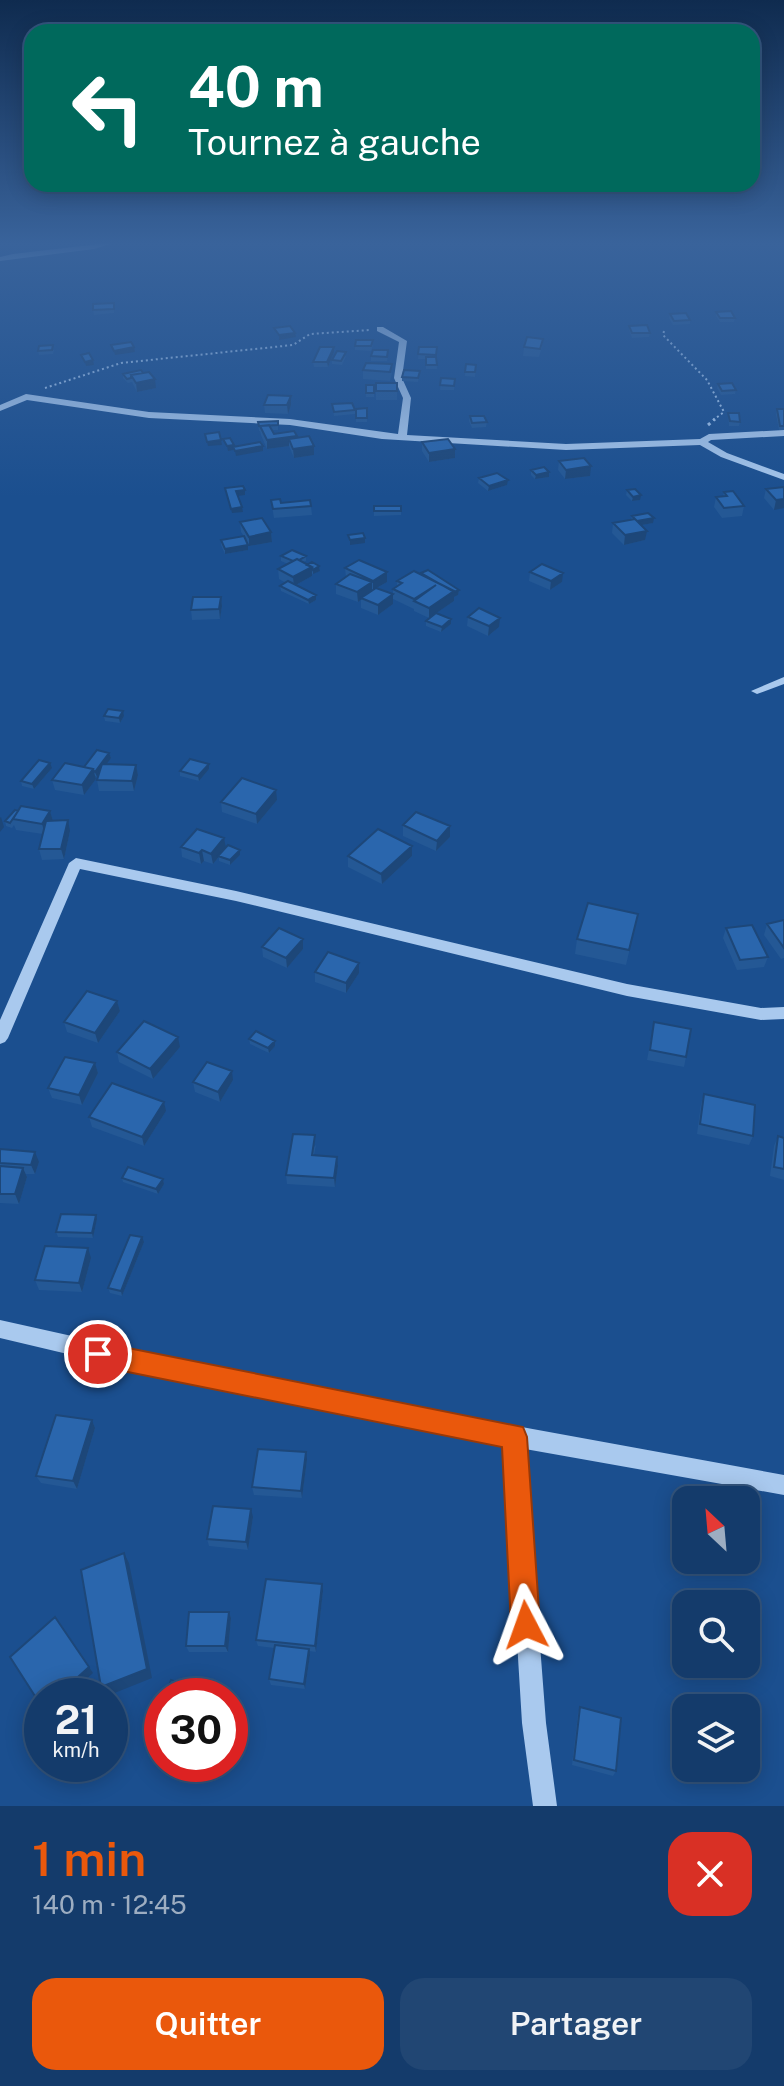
<!DOCTYPE html>
<html lang="fr">
<head>
<meta charset="utf-8">
<style>
	body { margin:0; font-family:"Public Sans",sans-serif; background:#214673; color:#f1f3f6; height:100vh; display:flex; flex-direction:column; font-size:30px; white-space:nowrap }
	* { box-sizing:border-box; margin:0 }
	p { font-size:26px; color:#9dadc1 }
	.icon { flex:none; width:44px; height:44px; fill:none; stroke:currentColor; stroke-width:2; stroke-linecap:round; stroke-linejoin:round }
	.map { position:relative; height:1806px; overflow:hidden }
	.side { display:flex; flex-direction:column; background:#143b6b; flex:1 }
	.side>* { flex:none }
	.guide { position:absolute; left:24px; top:24px; width:736px; height:168px; border-radius:24px; box-shadow:0 4px 20px #0003,0 0 0 2px #33557e; background:#00695c; color:#fff; overflow:hidden }
	.needle { width:52px; rotate:334deg }
	.buttons { position:absolute; left:672px; top:1486px; display:grid; gap:16px }
	.buttons a { display:grid; place-items:center; width:88px; height:88px; border-radius:16px; background:#143b6b; box-shadow:0 4px 20px #0003,0 0 0 2px #33557e; font-size:40px }
	.speed { position:absolute; left:24px; top:1678px; display:flex; gap:16px; font-size:40px; font-weight:700; text-align:center }
	.speed>* { display:grid; place-content:center; width:104px; height:104px; border-radius:50%; background:#143b6b; box-shadow:0 4px 20px #0003,0 0 0 2px #33557e; line-height:1 }
	.speed small { font-size:20px; font-weight:400 }
	.speed .limit { border:12px solid #d22; background:#fff; color:#111 }
	.pin { position:absolute; display:grid; place-items:center; width:68px; height:68px; color:#fff; margin:-34px; border:4px solid #fff; border-radius:50%; box-shadow:0 2px 8px #0007 }
	.me { position:absolute; width:88px; margin:-44px; rotate:356deg; stroke-linejoin:round; filter:drop-shadow(0 0 6px #0008) }
	.turn { display:flex; align-items:center; gap:28px; height:168px; padding:0 32px; font-size:36px }
	.turn .icon { width:104px; height:104px; stroke-width:2.5 }
	.turn b { display:block; font-size:56px; line-height:68px }
	.round { display:grid; place-items:center; flex:none; width:84px; height:84px; border-radius:24px; background:#214673 }
	.head { display:flex; align-items:center; justify-content:space-between; height:136px; padding:0 32px }
	h1 { font-size:48px; font-weight:600; line-height:60px; color:#ea580c }
	.button { display:flex; gap:16px; margin-top:auto; padding:16px 32px }
	.button a { flex:1; height:92px; border-radius:24px; background:#ea580c; color:#fff; font-size:32px; font-weight:600; line-height:92px; text-align:center }
	.button a+a { background:#214673; color:#f1f3f6 }
	.map>svg:first-child { display:block }
	.lines { fill:none; stroke-linecap:round; stroke-linejoin:round }
	.path-far1 { stroke:#a9c9ee; stroke-width:2; stroke-dasharray:2 3; stroke-linecap:butt }
	.path { stroke:#a9c9ee; stroke-width:3; stroke-dasharray:3 4; stroke-linecap:butt }
	.minor { fill:#a9c9ee; fill-rule:evenodd }
	.wall { fill:#245895 }
	.shaded-wall { fill:#1d4779 }
	.building { fill:#2a66ad; stroke:#1d4779; stroke-width:2 }
	.route { fill:#ea580c; stroke:#983908; stroke-width:2 }
</style>
</head>
<body>
<div class="map">
<svg width="784" height="1806" viewBox="0 0 784 1806">
	<rect width="100%" height="100%" fill="#1b4f8f"/>
	<g class="lines">
		<path class="path-far1" d="M664,331L663,335L707,380L724,412L712,421
			M45,388L121,363L293,345L310,334L370,330"/>
		<path class="path" d="M708,425L715,419"/>
		<path class="minor" d="M99,244H110L94,249L0,261V257L13,254Z
			M377,327H383L407,341L402,378L411,398L407,435L566,444L700,439L709,434L784,430V436L711,440L708,442L727,453L784,474V480L721,457L700,445L566,450L382,439L290,425L149,418L27,400L0,411V405L26,394L149,412L290,419L398,434L403,398L394,378L399,342L377,331Z
			M784,677V684L757,694L751,691Z
			M76,858L236,891L627,984L761,1008L784,1007V1019L761,1020L627,996L236,901L80,869L8,1038L5,1042L0,1044V1020L69,863Z
			M0,1320L292,1385L784,1475V1495L525,1449L546,1723L557,1806H533L522,1723L505,1445L194,1384L0,1338Z"/>
	</g>
	<path class="wall" d="M114,303V313L94,315L93,310Z
		M716,312L735,318L734,322H720L716,316Z
		M670,314L690,320V324L673,325L669,318Z
		M629,326L650,333L649,337L632,338L629,330Z
		M543,339L542,347L539,357L523,356L524,347Z
		M373,345L371,351L355,350V346Z
		M334,347V352L328,367H314L313,362Z
		M419,347L436,352L437,369H426V359H418Z
		M54,350L53,354L39,355L38,351Z
		M388,355L387,361H371V356Z
		M346,356L342,365L332,364V360Z
		M366,363L392,373L390,381L363,379V370Z
		M466,364L476,365L475,377L465,376Z
		M141,370L156,388L137,392L132,382L128,383L123,378V374Z
		M420,371L418,382L402,381V377Z
		M441,378L455,379L454,390H440Z
		M376,383H397V400H376Z
		M718,384L736,390L735,394L721,395L717,388Z
		M366,385H374V397H366Z
		M332,404L355,410V414L334,416Z
		M264,405H291L288,414L265,413Z
		M367,408V422H356V409Z
		M777,409H784V430H779L776,414Z
		M728,413L740,422L739,426H729Z
		M470,416L487,422L486,427L472,428L469,421Z
		M278,421V430H272L274,434L297,438L314,446V455L294,458L289,446L267,449L261,435L260,431H259L258,422Z
		M422,442L455,458L429,462L422,451Z
		M559,461L590,476L565,479L558,470Z
		M531,470L549,477L535,479L531,475Z
		M479,478L507,485L488,491L478,483Z
		M784,487L774,510L764,498L766,489Z
		M627,490L640,500L632,501L626,495Z
		M724,492L744,506L742,516L722,518L714,507L716,497H723Z
		M271,500L281,503L311,506L312,515L274,518Z
		M374,506H401V515L374,516Z
		M632,516L653,523L641,525L645,540L624,545L612,533L613,523L631,520Z
		M240,522L271,532L272,542L249,546L244,537L248,545V550L225,554L221,545V540L244,536L241,532Z
		M281,556H306V561L303,562L307,565L319,566L320,571L312,574V576L296,585L316,595V600L309,604L281,591L280,586L286,583L279,579L278,569L288,564L281,561Z
		M345,568L387,572V582L377,588L393,604L378,615L361,608V600L358,602L336,594V584L346,577Z
		M530,572L562,582L550,590L529,581Z
		M421,573L459,590L458,595L454,597V601L436,613L451,619V624L441,632L426,626V621L429,618L414,611V609L393,599V589L397,586V581L421,574Z
		M221,597L222,606L220,619L192,620L191,610Z
		M468,617L499,627L488,636L467,626Z
		M104,716H124L120,723L105,721Z
		M109,753L111,758L106,764L136,765L138,775L134,791H99L97,780L99,773L97,777L95,776L96,779L84,795L55,790L52,780L84,767Z
		M209,764V769L199,781L180,776V771Z
		M52,768L34,789L22,786L21,781Z
		M277,800L257,824L222,812L221,802Z
		M18,811H50L53,821L70,831L64,859L42,860L39,849L43,834L16,830L14,825L12,828L6,826L5,821Z
		M403,825L450,826V837L436,851L403,836Z
		M412,846V856L382,884L348,867V856Z
		M181,847L226,848L240,855L230,865L219,861V857L213,864L204,861L201,864L182,857Z
		M638,914L626,965L575,954L577,939Z
		M784,920V958L781,959L764,935L767,924Z
		M726,928L768,957L764,967L737,970L723,938Z
		M262,947L303,949L287,968L263,957Z
		M315,972L359,973L346,993L315,982Z
		M117,1001L120,1011L98,1043L67,1032L64,1022Z
		M654,1022L686,1057L684,1067L647,1060Z
		M249,1039L275,1041V1046L269,1053L250,1044Z
		M180,1047L153,1079L119,1062L117,1052Z
		M95,1063L98,1073L82,1105L52,1098L48,1088Z
		M233,1080L220,1102L195,1092L193,1082Z
		M704,1094L753,1136L749,1145L697,1134L701,1104Z
		M166,1111L144,1146L92,1127L89,1117Z
		M778,1136L784,1138V1180L770,1176L774,1146Z
		M316,1145L314,1155L338,1166L335,1187L287,1184L286,1175Z
		M0,1149L39,1162L35,1174H26L27,1177L19,1204L0,1203Z
		M122,1178L163,1179L164,1184L158,1194L123,1182Z
		M96,1215L97,1219L93,1238L58,1237L56,1232Z
		M144,1242L122,1296L110,1293L108,1288Z
		M91,1258L82,1292L39,1290L35,1280Z
		M92,1420L95,1428L77,1489L41,1483L36,1476Z
		M307,1460L302,1498L254,1495L252,1487Z
		M253,1517L248,1550L209,1546L207,1539Z
		M323,1591L316,1652L309,1651L310,1655L305,1689L271,1685L269,1679L274,1648L258,1646L256,1640Z
		M229,1612L231,1618L228,1652H189L186,1646Z
		M162,1703V1745L152,1741L149,1736Z
		M580,1707L616,1771L613,1776L572,1765L578,1713Z"/>
	<path class="shaded-wall" d="M30,244H46L30,246Z
		M295,333L296,337L279,340V335Z
		M134,347L135,352L115,355L114,351Z
		M334,347V352L328,367L327,362Z
		M93,360L94,365L86,366L85,362Z
		M155,379L156,388L137,392L136,383Z
		M291,396V405L288,414L287,405Z
		M297,436V445L289,439V446L267,449V440Z
		M221,440L222,445L208,446L207,442Z
		M234,445V450L233,447V450L228,451L227,446Z
		M263,446V451L236,456L235,451Z
		M314,446V455L294,458L293,449Z
		M455,449V458L429,462V453Z
		M591,466L590,476L565,479L566,470Z
		M549,472V477L535,479L536,475Z
		M508,480L507,485L488,491L489,486Z
		M245,490V495L237,496L236,491Z
		M641,495L640,500L632,501L633,497Z
		M784,499V508L774,510L776,500Z
		M242,507L243,512L232,513L231,509Z
		M654,518L653,523L636,526L637,521Z
		M647,531L645,540L624,545L625,535Z
		M271,532L272,542L249,546V537Z
		M365,538V543L350,545V540Z
		M248,545V550L225,554V549Z
		M319,566L320,571L313,574V570Z
		M312,567V576L294,586L293,577Z
		M387,572V582L373,590V581Z
		M563,573L562,582L550,590L551,581Z
		M372,582V592L358,602L357,592Z
		M459,590L458,595L454,597V601L429,618V608L454,591Z
		M393,594V604L378,615V605Z
		M316,595V600L309,604L308,600Z
		M221,597L222,606L220,619L219,609Z
		M500,618L499,627L488,636L489,626Z
		M451,619V624L441,632L442,627Z
		M123,711L124,716L120,723L119,718Z
		M109,753L111,758L97,777L95,772Z
		M50,763L52,768L34,789L32,784Z
		M209,764V769L199,781L198,776Z
		M136,765L138,775L134,791L132,781Z
		M93,769L96,779L84,795L82,785Z
		M276,790L277,800L257,824L256,814Z
		M50,811L53,821L45,834L42,824Z
		M1,817L4,827L0,832V818Z
		M68,820L70,831L64,859L61,849Z
		M450,826V837L436,851L437,841Z
		M224,838L226,848L213,864L211,854Z
		M412,846V856L382,884L381,874Z
		M202,850L204,861L201,864L199,853Z
		M240,850V855L230,865V860Z
		M303,939V949L287,968L286,958Z
		M359,963V973L346,993V983Z
		M117,1001L120,1011L98,1043L95,1033Z
		M178,1037L180,1047L153,1079L150,1069Z
		M275,1041V1046L269,1053L268,1048Z
		M95,1063L98,1073L82,1105L79,1095Z
		M232,1071L233,1080L220,1102L218,1092Z
		M164,1102L166,1111L144,1146L142,1137Z
		M35,1152L39,1162L35,1174L31,1165Z
		M337,1157L338,1166L335,1187L334,1178Z
		M23,1168L27,1177L19,1204L15,1194Z
		M163,1179L164,1184L158,1194L156,1189Z
		M96,1215L97,1219L93,1238L92,1233Z
		M142,1237L144,1242L122,1296L121,1291Z
		M88,1248L91,1258L82,1292L79,1283Z
		M92,1420L95,1428L77,1489L73,1481Z
		M306,1452L307,1460L302,1498L301,1491Z
		M251,1509L253,1517L248,1550L246,1542Z
		M124,1553L129,1563L152,1678L107,1696L101,1687Z
		M322,1584L323,1591L316,1652L315,1646Z
		M229,1612L231,1618L228,1652L225,1646Z
		M55,1617L93,1673L68,1696H57Z
		M309,1649L310,1655L305,1689L304,1684Z"/>
	<path class="building" d="M114,303V309L93,310V304Z
		M731,311L735,318H720L716,312Z
		M686,313L690,320L674,321L670,314Z
		M647,325L650,333H632L629,326Z
		M290,326L295,333L279,335L274,328Z
		M527,337L543,339L540,349L524,347Z
		M356,340H373L371,346H355Z
		M131,342L134,347L114,351L111,345Z
		M53,345L52,350L38,351L39,346Z
		M320,347H334L327,362H313Z
		M419,347H437L436,355L418,354Z
		M373,350H388L387,357L371,356Z
		M337,351L346,352L341,361L332,360Z
		M89,353L93,360L85,362L81,355Z
		M426,357H436L437,365H426Z
		M366,363L392,364L390,372L363,370Z
		M466,364L476,365L475,372H465Z
		M141,370L143,373L131,375V378L127,379L123,374Z
		M404,370L420,371L418,378L402,377Z
		M149,372L155,379L136,383L131,375Z
		M441,378L455,379L454,386L440,385Z
		M376,383H397V391H376Z
		M732,383L736,390L722,391L718,384Z
		M366,385H374V393H366Z
		M268,395L291,396L287,405H264Z
		M352,403L355,410L334,412L332,404Z
		M367,408V418H356V409Z
		M777,409H784V426H780Z
		M728,413H739L740,422L730,421Z
		M470,416H484L487,422L472,423Z
		M278,421V425L259,426L258,422Z
		M269,425L274,434L294,431L297,436L267,440L260,426Z
		M219,432L221,440L207,442L205,434Z
		M309,436L314,446L293,449L289,439Z
		M230,438L234,445L227,446L223,439Z
		M448,439L455,449L429,453L422,442Z
		M260,442L263,446L235,451L233,447Z
		M584,458L591,466L566,470L559,461Z
		M544,467L549,472L536,475L531,470Z
		M497,473L508,480L489,486L479,478Z
		M243,486L245,490L236,491L242,507L231,509L225,488Z
		M784,487V499L776,500L766,489Z
		M635,489L641,495L633,497L627,490Z
		M733,491L744,506L724,508L716,497L727,496L724,492Z
		M280,499L281,503L310,500L311,506L273,509L271,500Z
		M374,506H401V511H374Z
		M648,513L654,518L637,521L632,516Z
		M262,518L271,532L249,537L240,522Z
		M635,519L647,531L625,535L613,523Z
		M363,533L365,538L350,540L348,535Z
		M244,536L248,545L225,549L221,540Z
		M292,550L306,556L299,560L297,559L293,561L281,556Z
		M297,559L312,567L293,577L278,569Z
		M359,560L387,572L373,581L345,568Z
		M312,562L319,566L313,570L312,567L307,565Z
		M542,564L563,573L551,581L530,572Z
		M428,570L459,590L454,592L421,573Z
		M414,571L454,591L429,608L414,601L436,585L414,599L393,589L402,583L397,581Z
		M350,574L372,582L357,592L336,584Z
		M288,581L316,595L308,600L280,586Z
		M376,588L393,594L378,605L361,598Z
		M193,597H221L219,609L191,610Z
		M479,608L500,618L489,626L468,617Z
		M436,613L451,619L442,627L426,621Z
		M108,709L123,711L119,718L104,716Z
		M97,750L109,753L95,772L94,771L93,769L84,767Z
		M190,759L209,764L198,776L180,771Z
		M39,760L50,763L32,784L21,781Z
		M65,763L93,769L82,785L52,780Z
		M102,764L136,765L132,781L97,780Z
		M242,778L276,790L256,814L221,802Z
		M21,806L50,811L42,824L13,819Z
		M15,810L18,811L10,823L5,821Z
		M416,812L450,826L437,841L403,825Z
		M68,820L61,849H39L46,821Z
		M197,829L224,838L211,854L202,850L199,853L181,847Z
		M378,829L412,846L381,874L348,856Z
		M228,845L240,850L230,860L218,856Z
		M588,903L638,914L629,950L577,939Z
		M784,920V948L767,924Z
		M752,925L768,957L740,960L726,928Z
		M279,928L303,939L286,958L262,947Z
		M328,952L359,963L346,983L315,972Z
		M87,991L117,1001L95,1033L64,1022Z
		M144,1021L178,1037L150,1069L117,1052Z
		M654,1022L691,1029L686,1057L650,1050Z
		M256,1031L275,1041L268,1048L249,1039Z
		M65,1057L95,1063L79,1095L48,1088Z
		M207,1062L232,1071L218,1092L193,1082Z
		M112,1083L164,1102L142,1137L89,1117Z
		M704,1094L755,1105L753,1136L700,1124Z
		M293,1134L315,1135L312,1155L337,1157L334,1178L286,1175Z
		M778,1136L784,1138V1169L774,1167Z
		M0,1149L35,1152L31,1165L0,1163Z
		M0,1166L23,1168L15,1194H0Z
		M128,1167L163,1179L156,1189L122,1178Z
		M61,1214L96,1215L92,1233L56,1232Z
		M130,1235L142,1237L121,1291L108,1288Z
		M45,1246L88,1248L79,1283L35,1280Z
		M56,1415L92,1420L73,1481L36,1476Z
		M258,1449L306,1452L301,1491L252,1487Z
		M213,1506L251,1509L246,1542L207,1539Z
		M124,1553L147,1669L101,1687L81,1570Z
		M266,1579L322,1584L315,1646L256,1640Z
		M189,1612H229L225,1646H186Z
		M55,1617L89,1667L57,1696H42V1707L10,1657Z
		M275,1645L309,1649L304,1684L269,1679Z
		M171,1680L212,1696H165Z
		M162,1703V1742L149,1736Z
		M580,1707L621,1718L616,1771L574,1760Z"/>
	<linearGradient id="sky" x2="0" y2="1"><stop stop-color="#0f2b4f"/><stop offset="0.49" stop-color="#39639b"/><stop offset="1" stop-color="#39639b" stop-opacity="0"/></linearGradient>
	<rect width="784" height="497" fill="url(#sky)"/>
	<path class="route" d="M98,1342L523,1427L527,1437L540,1625L536,1635L526,1639L516,1635L511,1625L502,1447L98,1366L89,1362L85,1354L89,1345Z"/>
</svg>
<div class="buttons">
<a><svg class="needle" viewBox="-14 -14 28 28"><path d="M0-13l5 13h-10z" fill="#e53935"/><path d="M0 13l5-13h-10z" fill="#9dadc1"/></svg></a>
<a><svg class="icon" aria-label="search" viewBox="0 0 24 24"><circle cx="10" cy="10" r="6"/><path d="M15 15l6 6"/></svg></a>
<a><svg class="icon" aria-label="layers" viewBox="0 0 24 24"><path d="M12 4l9 5-9 5-9-5zM3 14l9 5 9-5"/></svg></a>
</div>
<div class="speed"><div>21<small>km/h</small></div><div class="limit">30</div></div>
<div class="pin" style="left:98px;top:1354px;background:#d93025"><svg class="icon" aria-label="arrive" viewBox="0 0 24 24"><path d="M6 21V4h12l-3 4 3 4H6"/></svg></div>
<svg class="me" style="left:526px;top:1625px" viewBox="-20 -20 40 40"><path d="M0-17L14 15 0 8-14 15z" fill="#ea580c" stroke="#fff" stroke-width="4"/></svg>
<div class="guide">
<div class="turn"><svg class="icon" aria-label="left" viewBox="0 0 24 24"><path d="M17 20v-9H6M10 6l-5 5 5 5"/></svg><div><b>40 m</b>Tournez à gauche</div></div>
</div>
</div>
<section class="side">
<div class="head"><div><h1>1 min</h1><p>140 m · 12:45</p></div><a class="round" style="background:#d93025;color:#fff"><svg class="icon" aria-label="close" viewBox="0 0 24 24"><path d="M6 6l12 12M18 6L6 18"/></svg></a></div>
<div class="button"><a>Quitter</a><a>Partager</a></div>
</section>
</body>
</html>
